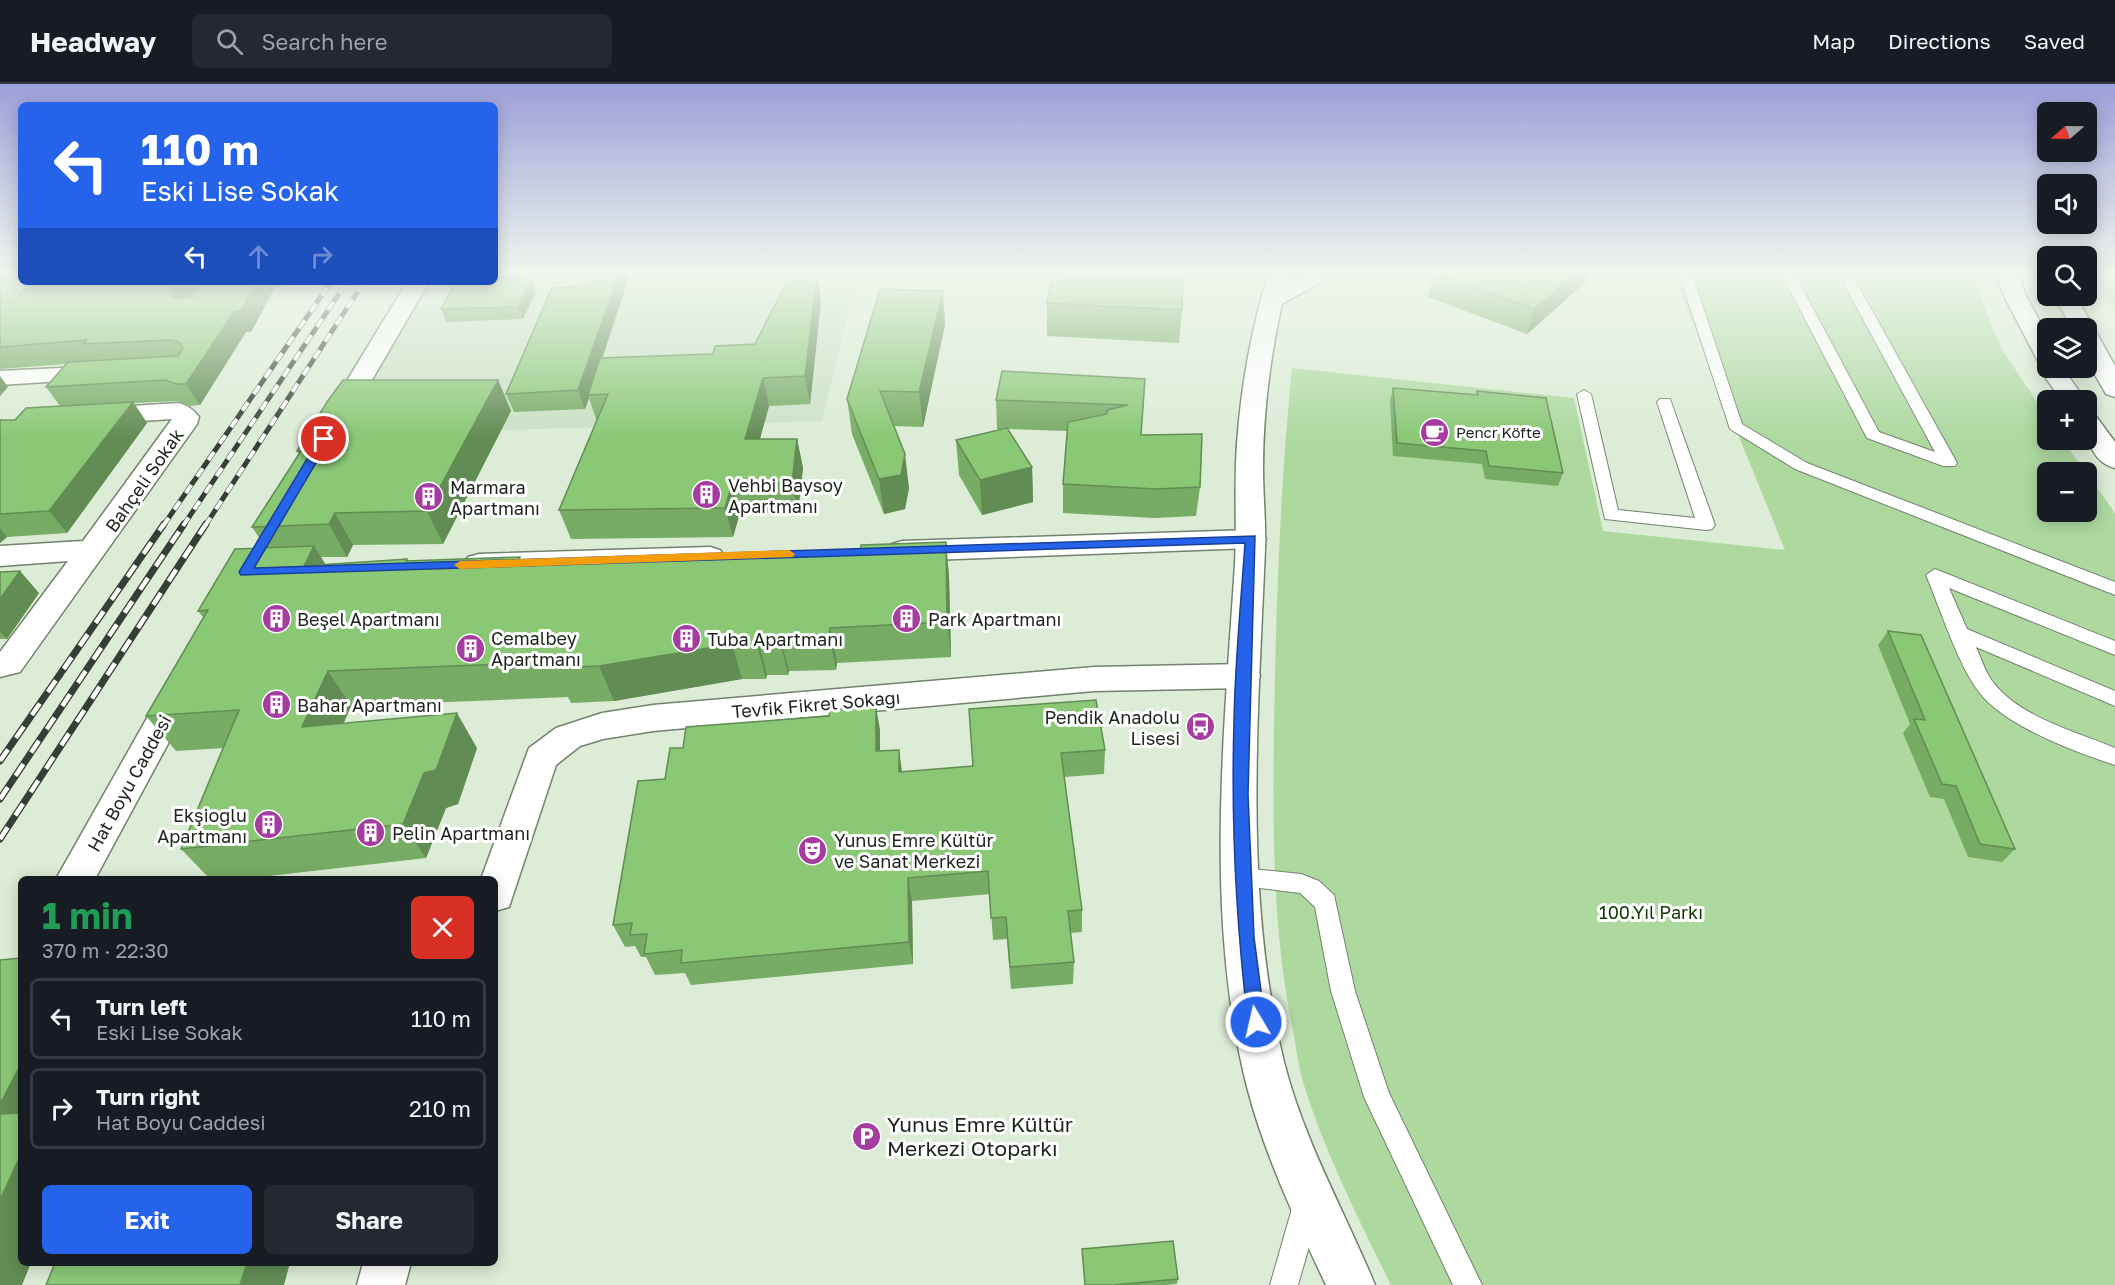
<!DOCTYPE html>
<html lang="en">
<head>
<meta charset="utf-8">
<style>
	body { margin:0; font-family:"Golos Text",sans-serif; background:#242831; color:#f1f3f6; height:100vh; display:flex; flex-direction:column; font-size:22px; white-space:nowrap }
	* { box-sizing:border-box; margin:0 }
	p { font-size:20px; color:#9ea1a6 }
	.icon { flex:none; width:33px; height:33px; fill:none; stroke:currentColor; stroke-width:2; stroke-linecap:round; stroke-linejoin:round }
	.map { position:relative; flex:1; overflow:hidden }
	.sheet { position:absolute; left:18px; top:792px; width:480px; height:390px; display:flex; flex-direction:column; background:#171b24; border-radius:9px; box-shadow:0 3px 15px #0003 }
	.sheet>* { flex:none }
	.top-card { position:absolute; left:18px; top:18px; width:480px; height:183px; border-radius:9px; box-shadow:0 3px 15px #0003; background:#2563eb; color:#fff; overflow:hidden }
	.needle { width:39px; rotate:250deg }
	.tools { position:absolute; left:2037px; top:18px; display:grid; gap:12px }
	.tools a { display:grid; place-items:center; width:60px; height:60px; border-radius:9px; background:#171b24; box-shadow:0 3px 15px #0003; font-size:30px }
	.pin { position:absolute; display:grid; place-items:center; width:51px; height:51px; color:#fff; margin:-26px; border:3px solid #fff; border-radius:50%; box-shadow:0 2px 6px #0007 }
	.me { position:absolute; width:66px; margin:-33px; rotate:351deg; stroke-linejoin:round; filter:drop-shadow(0 0 4px #0008) }
	.turn { display:flex; align-items:center; gap:21px; height:126px; padding:0 24px; font-size:27px }
	.turn .icon { width:78px; height:78px; stroke-width:2.5 }
	.turn b { display:block; font-size:42px; line-height:51px }
	.lanes { display:flex; align-items:center; height:57px; padding:0 24px; background:#0003; justify-content:center; gap:30px; direction:ltr }
	.lanes .off { opacity:.35 }
	.round { display:grid; place-items:center; flex:none; width:63px; height:63px; border-radius:9px; background:#242831 }
	.summary { display:flex; align-items:center; justify-content:space-between; height:102px; padding:0 24px }
	h1 { font-size:36px; font-weight:700; line-height:45px; color:#1e9e55 }
	.button { display:flex; gap:12px; margin-top:auto; padding:12px 24px }
	.button a { flex:1; height:69px; border-radius:9px; background:#2563eb; color:#fff; font-size:24px; font-weight:700; line-height:69px; text-align:center }
	.button a+a { background:#242831; color:#f1f3f6 }
	ul { padding:0; list-style:none }
	li { display:flex; align-items:center; gap:18px; height:81px; margin:0 12px 9px; padding:0 12px; border:3px solid #363941; border-radius:9px }
	li div { flex:1 }
	li b { display:block; font-size:22px }
	li em { font-style:normal }
	header { display:flex; align-items:center; gap:36px; box-sizing:border-box; height:84px; padding:0 30px; background:#171b24; border-bottom:2px solid #363941 }
	header strong { font-size:28px }
	nav { display:flex; gap:33px; margin-inline-start:auto; font-size:21px }
	.search { width:420px; height:54px; background:#242831; display:flex; align-items:center; gap:15px; box-sizing:border-box; padding:0 21px; border-radius:9px; color:#9ea1a6; font-size:22px }
	.map>svg:first-child { display:block }
	.built { fill:#cce1c6 }
	.green { fill:#add99f }
	.lines { fill:none; stroke-linecap:round; stroke-linejoin:round }
	.lane-casing { stroke:#73826e; stroke-width:2 }
	.street-casing { stroke:#73826e; stroke-width:3 }
	.secondary-casing { stroke:#73826e; stroke-width:3 }
	.primary-casing { stroke:#73826e; stroke-width:3 }
	.highway-casing { stroke:#73826e; stroke-width:3 }
	.lane { fill:#fff; fill-rule:evenodd }
	.street { fill:#fff; fill-rule:evenodd }
	.secondary { fill:#fff; fill-rule:evenodd }
	.primary { fill:#fff; fill-rule:evenodd }
	.highway { fill:#fff; fill-rule:evenodd }
	.rail-far1-casing { stroke:#373e35; stroke-width:5 }
	.rail-casing { stroke:#373e35; stroke-width:7 }
	.rail-far1 { stroke:#fff; stroke-width:4; stroke-dasharray:10; stroke-linecap:butt }
	.rail { stroke:#fff; stroke-width:4.5; stroke-dasharray:14; stroke-linecap:butt }
	.wall { fill:#77ac65 }
	.shaded-wall { fill:#618c53 }
	.building { fill:#8ac876; stroke:#618c53; stroke-width:1.5 }
	.route { fill:#2563eb; stroke:#184099; stroke-width:1.5 }
	.slow { fill:#f59e0b }
	.labels { text-anchor:middle; dominant-baseline:central; stroke-width:6; stroke-linejoin:round; paint-order:stroke }
	.far-poi-label { font-size:15px; fill:#1e231c; stroke:#fff; text-anchor:start }
	.street-label { font-size:18px; fill:#1e231c; stroke:#fff }
	.poi-label { font-size:18px; fill:#1e231c; stroke:#fff; text-anchor:start }
	.park-label { font-size:18px; fill:#133b01; stroke:#fff }
	.near-poi-label { font-size:21px; fill:#1e231c; stroke:#fff; text-anchor:start }
</style>
</head>
<body>
<header>
<strong>Headway</strong>
<div class="search"><svg class="icon" aria-label="search" viewBox="0 0 24 24"><circle cx="10" cy="10" r="6"/><path d="M15 15l6 6"/></svg>Search here</div>
<nav><a>Map</a><a>Directions</a><a>Saved</a></nav>
</header>
<div class="map">
<svg width="2115" height="1201" viewBox="0 0 2115 1201">
	<rect width="100%" height="100%" fill="#dcecd6"/>
	<path class="built" d="M495,196L853,207L822,337L323,351L425,198Z"/>
	<path class="green" d="M1672,187H1970L2001,264L2047,333L2048,356H2063L2085,388H2048V428H2086L2087,390L2115,429V1201H1391C1358,1134 1325,1069 1303,998C1298,980 1296,961 1292,942C1272,842 1273,744 1274,642C1276,522 1280,404 1292,284L1574,314L1603,447L1785,466Z
		M2094,187H2115V229Z"/>
	<g class="lines">
		<defs>
			<path id="lane" d="M1678,187H1691L1742,340L1807,379L2115,498V511L1795,385L1730,345Z
				M1780,187H1793L1879,348L1935,368L1837,187H1850L1957,379L1955,382H1943L1867,354Z
				M1584,306L1591,310L1618,426L1695,434L1657,318L1660,315H1670L1715,441L1712,445L1706,446L1605,435L1577,310Z
				M1935,485L2115,557V571L1949,504L1967,545L2115,607V622L1976,563C1981,574 1985,587 1992,597C2020,634 2075,647 2115,664V681C2075,668 2005,642 1979,608C1957,579 1941,526 1926,491Z
				M1243,784L1301,790L1319,797L1334,811L1355,907L1389,1009L1482,1201H1453L1364,1013L1331,907L1315,823L1300,809L1235,801L1232,794L1235,787Z
				M1307,1107L1317,1111L1321,1121L1298,1201H1270L1293,1121L1297,1111Z"/>
			<path id="street" d="M0,187H21V189L0,198Z
				M100,282L109,284L112,289L109,294L0,301V287Z
				M179,319C188,322 193,325 199,333L197,340L20,588L0,593V568L68,477L0,482V462L83,457L172,335L98,340L89,338L85,332L89,326L98,324Z
				M1251,446L1261,448L1266,455L1261,462L1251,464L902,477L892,474L887,467L892,460L902,457Z
				M710,463L720,466L725,473L720,480L710,483L479,490L468,487L464,480L468,473L479,470Z
				M1244,580L1256,584L1260,592L1256,600L1244,604L1094,607L653,647L603,655L580,662L556,681L509,823L495,827V795H481L529,664L556,644L602,629L653,621L1094,583Z
				M363,1179H411L405,1201H357Z"/>
			<path id="secondary" d="M407,198H429L345,342L336,344L327,342L323,336Z
				M180,594L192,597L197,606L95,795H56L168,597Z"/>
			<path id="primary" d="M1269,187H1291L1289,196L1307,187H1338C1334,192 1292,214 1282,220C1270,274 1263,329 1263,385C1263,412 1266,439 1265,465C1258,634 1243,812 1284,978C1304,1057 1344,1126 1375,1201H1326C1296,1137 1265,1072 1247,1003C1204,833 1224,652 1235,480C1237,440 1234,400 1237,360C1241,301 1252,243 1269,187Z"/>
			<path id="highway" d="M1995,187H2017L2026,212L2048,252V284H2063L2085,316H2061L2039,284L2040,281L2004,212Z
				M2054,212H2076L2115,282V313L2106,310L2086,275V244H2072Z
				M2086,329L2095,331L2115,358V384C2090,378 2086,351 2086,329Z"/>
		</defs>
		<use href="#lane" class="lane-casing"/>
		<use href="#street" class="street-casing"/>
		<use href="#secondary" class="secondary-casing"/>
		<use href="#primary" class="primary-casing"/>
		<use href="#highway" class="highway-casing"/>
		<use href="#lane" class="lane"/>
		<use href="#street" class="street"/>
		<use href="#secondary" class="secondary"/>
		<use href="#primary" class="primary"/>
		<use href="#highway" class="highway"/>
		<defs>
			<path id="rail-far1" d="M163,442L331,198
				M183,442L347,198
				M205,442L364,198"/>
			<path id="rail" d="M0,677L164,440
				M0,715L184,440
				M0,755L206,440"/>
		</defs>
		<use href="#rail-far1" class="rail-far1-casing"/>
		<use href="#rail" class="rail-casing"/>
		<use href="#rail-far1" class="rail-far1"/>
		<use href="#rail" class="rail"/>
	</g>
	<path class="wall" d="M0,187L21,210L202,198L191,213H192L203,198H285L282,203H275L251,248H246L200,321L190,322L179,317L134,319L147,339L67,449L7,453L0,459V336H15L60,322L46,303L66,280L0,285Z
		M594,187H738L735,194L630,190L602,274L713,270L755,260L791,189L771,187H826L824,192L817,191L821,216L810,320L769,322L760,355H797L803,384L798,428L740,429L733,453L571,455L559,426L597,338L589,314L585,325L514,328L506,310Z
		M1436,187H1590L1587,197L1527,250L1428,213L1434,189Z
		M531,195L536,208L523,235L446,238L441,225L519,196Z
		M1047,219L1182,226L1179,259L1047,252Z
		M945,240L923,343L894,342L909,404L905,425L884,430L852,350L847,315Z
		M1145,295L1141,351L1200,403L1196,432L1154,434L1063,429V400L1067,347L1008,345L1032,383L1033,418L982,431L959,391L956,356L1002,345H997L996,316Z
		M498,296L511,327L443,460L353,461L347,473H321L325,480L407,475L408,477L523,480L622,475L623,478L861,467L946,458L949,493L951,573L837,579L836,586L789,587L788,591H767L766,595H742L614,617L571,619L568,613L351,622L343,640L477,664L458,720L446,724L426,774L242,795H210L181,765L224,664L176,667L146,632L204,534L198,527L266,464L252,443L299,370L297,367Z
		M1393,304L1476,311L1477,307L1563,389L1558,402L1485,395L1482,380L1393,372L1390,317Z
		M0,488L39,509L7,555H0Z
		M1888,547L2015,765L2002,778L1968,773L1944,715L1930,713L1903,649L1910,640L1878,561Z
		M969,625L1105,666L1104,690L1064,693L1082,826V848L1070,849L1074,878L1073,900L1011,905L1007,855L993,856L990,810L912,817L913,880L691,901L685,889L655,891L646,873H641L635,862L625,863L613,841L665,695L880,646V667L899,666L902,688L973,682Z
		M1082,1165L1178,1195L1177,1200L1166,1201H1085Z"/>
	<path class="shaded-wall" d="M511,187H524L510,209L506,196Z
		M620,187H629L630,190L590,311H588L589,314L585,325L578,306Z
		M733,187H738L735,194Z
		M1579,187H1590L1587,197L1527,250L1534,225Z
		M817,189L821,216L810,320L805,292Z
		M531,195L536,208L523,235L518,223Z
		M174,198H202L180,227L168,207Z
		M256,198H272L275,203L251,248H246L200,321L186,300L234,228Z
		M279,198H285L282,203Z
		M943,207L945,240L923,343L919,308Z
		M0,292L8,303L0,312Z
		M763,294L769,322L752,383L745,355Z
		M498,296L511,327L443,460L427,427Z
		M133,318L147,339L67,449L49,427Z
		M797,355L803,384L798,428L792,399Z
		M905,370L909,404L905,425L884,430L879,395Z
		M1032,383L1033,418L982,431L980,396Z
		M732,400L740,429L733,453L725,424Z
		M335,429L353,461L347,473L329,440Z
		M0,444L7,453L0,459Z
		M946,458L949,493L951,573L947,538Z
		M314,462L336,497L304,482Z
		M20,487L39,509L7,555L0,548V515Z
		M830,544L837,579L836,586L829,551Z
		M780,552L789,587L788,591L780,556Z
		M758,556L767,591L766,595L757,560Z
		M732,560L742,595L614,617L599,582Z
		M328,587L351,622L327,678L302,643Z
		M876,622L880,646V691L876,667Z
		M457,629L477,664L458,720L446,724L426,774L403,740L424,689Z
		M899,666L902,689L899,688Z
		M908,794L912,817L913,880L909,858Z
		M21,980V1047L0,1034V1020Z
		M21,1070V1179H31L22,1201H0V1116Z
		M247,1179H290L284,1201H240Z"/>
	<path class="building" d="M0,187L21,210L34,198H174L168,207L174,214L192,213L203,198H256L240,227L234,228L186,300H177L165,296L46,303L68,278L178,272L183,264L179,258L170,256L84,260L87,256L0,263Z
		M495,187H511L506,196L531,195L518,223L441,225L456,198H495Z
		M594,187H620L578,306L506,310L552,204L584,202Z
		M1436,187H1579L1534,225L1434,189Z
		M792,188L817,189L805,292L763,294L745,355H797L792,399L732,400L725,424L559,426L608,310L588,311L600,274L713,270L715,262L755,260Z
		M1053,190L1183,196L1182,226L1047,219Z
		M880,205L943,207L919,308L880,307L905,370L901,391L879,395L847,315Z
		M1002,287L1145,295L1141,351L1202,350L1200,403L1156,405L1063,400L1068,338L1107,330V326L1128,321L996,316Z
		M343,296H498L427,427L335,429L329,440L252,443L301,367H297L327,318Z
		M1393,304L1478,311L1477,307L1546,314L1563,389L1489,382L1486,367L1397,359Z
		M133,318L49,427L0,430V336H15L26,324Z
		M1007,344L1032,383L980,396L956,356Z
		M946,458L947,538L830,544L829,551L780,552V556H758L757,560H732L599,582L555,584V578L328,587L302,643L457,629L436,686L424,689L403,740L181,765L239,626L146,632L208,526L198,527L235,465L314,462L304,482L407,475L406,477L520,473L518,480L622,475L621,478L737,469L861,467V461Z
		M20,487L0,515V488Z
		M1888,547L1921,551L2015,765L1980,760L1956,702L1942,700L1914,635L1925,636Z
		M1096,616L1105,666L1061,669L1082,826L1068,827L1074,878L1010,883L1006,833L991,834L988,787L908,794L909,858L681,879L682,866L644,870L647,850L630,851L632,839L613,841L638,697L665,695L670,664H683L686,643L829,632L830,626L876,622V667L899,666V688L973,682L969,625Z
		M21,874V980L0,1020V876Z
		M21,1029V1070L0,1116V1030Z
		M1173,1157L1178,1195L1113,1201H1085L1082,1165Z
		M55,1179H247L240,1201H46Z"/>
	<linearGradient id="sky" x2="0" y2="1"><stop stop-color="#9c9fda"/><stop offset="0.53" stop-color="#eff6ed"/><stop offset="1" stop-color="#eff6ed" stop-opacity="0"/></linearGradient>
	<rect width="2115" height="355" fill="url(#sky)"/>
	<path class="route" d="M324,352L330,355L254,484L1255,452L1248,710L1254,853L1265,938L1262,944L1256,946L1250,944L1248,938C1236,838 1231,738 1234,637C1235,578 1241,518 1245,459L241,491L239,488L319,355Z"/>
	<path class="slow" d="M789,466L795,470L793,473L460,485L454,481L460,477Z"/>
	<defs>
		<symbol id="cafe-disc" viewBox="-11 -11 22 22"><circle r="9.5" fill="#a53c9f" stroke="#fff"/><path d="M-5.5-4.5H6V0H3Q3 3.5 0 3.5H-2.5Q-5.5 3.5-5.5 0ZM3-3.2v2h1.7v-2ZM-6 4.5H4V6H-6Z" fill="#fff"/></symbol>
		<symbol id="building-disc" viewBox="-11 -11 22 22"><circle r="9.5" fill="#a53c9f" stroke="#fff"/><path d="M-4-6H4V6H1V3H-1V6H-4ZM-2.5-4.3h1.7v1.8h-1.7ZM.8-4.3h1.7v1.8H.8ZM-2.5-1h1.7V.8h-1.7ZM.8-1h1.7V.8H.8Z" fill="#fff"/></symbol>
		<symbol id="bus-disc" viewBox="-11 -11 22 22"><circle r="9.5" fill="#a53c9f" stroke="#fff"/><path d="M-5-6H5V4H4V6H2V4H-2V6H-4V4H-5ZM-3.5-4V0h7V-4ZM-3.5 1.2v1.5H-2V1.2ZM2 1.2v1.5H3.5V1.2Z" fill="#fff"/></symbol>
		<symbol id="theatre-disc" viewBox="-11 -11 22 22"><circle r="9.5" fill="#a53c9f" stroke="#fff"/><path d="M-5-5.5Q0-4 5-5.5V0Q5 5 0 6Q-5 5-5 0ZM-3.3-2.5H-1v1.5H-3.3ZM1-2.5H3.3v1.5H1ZM-2.8 1Q0 5.5 2.8 1Z" fill="#fff"/></symbol>
		<symbol id="parking-disc" viewBox="-11 -11 22 22"><circle r="9.5" fill="#a53c9f" stroke="#fff"/><path d="M-3.5-5.5H1a3.5 3.5 0 0 1 0 7H-1V5.5H-3.5ZM-1-3.4V-.6H.8a1.4 1.4 0 0 0 0-2.8Z" fill="#fff"/></symbol>
	</defs>
	<g fill-rule="evenodd">
		<use href="#cafe-disc" x="1418" y="332" width="33" height="33"/>
		<use href="#building-disc" x="690" y="394" width="33" height="33"/>
		<use href="#building-disc" x="412" y="396" width="33" height="33"/>
		<use href="#building-disc" x="260" y="518" width="33" height="33"/>
		<use href="#building-disc" x="890" y="518" width="33" height="33"/>
		<use href="#building-disc" x="670" y="538" width="33" height="33"/>
		<use href="#building-disc" x="454" y="548" width="33" height="33"/>
		<use href="#building-disc" x="260" y="604" width="33" height="33"/>
		<use href="#bus-disc" x="1184" y="626" width="33" height="33"/>
		<use href="#building-disc" x="252" y="724" width="33" height="33"/>
		<use href="#building-disc" x="354" y="732" width="33" height="33"/>
		<use href="#theatre-disc" x="796" y="750" width="33" height="33"/>
		<use href="#parking-disc" x="850" y="1036" width="33" height="33"/>
	</g>
	<g class="labels">
		<g class="far-poi-label">
			<text x="1456" y="348">Pencr Köfte</text>
		</g>
		<g class="street-label">
			<text transform="translate(144 396) rotate(-55)">Bahçeli Sokak</text>
			<text transform="translate(816 620) rotate(-5)">Tevfik Fikret Sokağı</text>
			<text transform="translate(129 699) rotate(-61)">Hat Boyu Caddesi</text>
		</g>
		<g class="poi-label">
			<text x="728" y="401">Vehbi Baysoy<tspan x="728" dy="21">Apartmanı</tspan></text>
			<text x="450" y="403">Marmara<tspan x="450" dy="21">Apartmanı</tspan></text>
			<text x="297" y="535">Beşel Apartmanı</text>
			<text x="928" y="535">Park Apartmanı</text>
			<text x="491" y="554">Cemalbey<tspan x="491" dy="21">Apartmanı</tspan></text>
			<text x="707" y="555">Tuba Apartmanı</text>
			<text x="297" y="621">Bahar Apartmanı</text>
			<text x="1180" y="633" text-anchor="end">Pendi̇k Anadolu<tspan x="1180" dy="21">Li̇sesi̇</tspan></text>
			<text x="247" y="731" text-anchor="end">Ekşioğlu<tspan x="247" dy="21">Apartmanı</tspan></text>
			<text x="392" y="749">Pelin Apartmanı</text>
			<text x="834" y="756">Yunus Emre Kültür<tspan x="834" dy="21">ve Sanat Merkezi</tspan></text>
		</g>
		<g class="park-label">
			<text x="1651" y="828">100.Yıl Parkı</text>
		</g>
		<g class="near-poi-label">
			<text x="887" y="1040">Yunus Emre Kültür<tspan x="887" dy="24">Merkezi Otoparkı</tspan></text>
		</g>
	</g>
</svg>
<div class="tools">
<a><svg class="needle" viewBox="-14 -14 28 28"><path d="M0-13l5 13h-10z" fill="#e53935"/><path d="M0 13l5-13h-10z" fill="#9ea1a6"/></svg></a>
<a><svg class="icon" aria-label="sound" viewBox="0 0 24 24"><path d="M4 9h4l5-4v14l-5-4H4zM17 9q2 3 0 6"/></svg></a>
<a><svg class="icon" aria-label="search" viewBox="0 0 24 24"><circle cx="10" cy="10" r="6"/><path d="M15 15l6 6"/></svg></a>
<a><svg class="icon" aria-label="layers" viewBox="0 0 24 24"><path d="M12 4l9 5-9 5-9-5zM3 14l9 5 9-5"/></svg></a>
<a>+</a>
<a>−</a>
</div>
<div class="pin" style="left:324px;top:355px;background:#d93025"><svg class="icon" aria-label="arrive" viewBox="0 0 24 24"><path d="M6 21V4h12l-3 4 3 4H6"/></svg></div>
<svg class="me" style="left:1256px;top:938px" viewBox="-20 -20 40 40"><circle r="17" fill="#2563eb" stroke="#fff" stroke-width="3"/><path d="M0-11L8 9 0 5-8 9z" fill="#fff"/></svg>
<div class="top-card">
<div class="turn"><svg class="icon" aria-label="left" viewBox="0 0 24 24"><path d="M17 20v-9H6M10 6l-5 5 5 5"/></svg><div><b>110 m</b>Eski Lise Sokak</div></div>
<div class="lanes"><svg class="icon" aria-label="left" viewBox="0 0 24 24"><path d="M17 20v-9H6M10 6l-5 5 5 5"/></svg><svg class="icon off" aria-label="ahead" viewBox="0 0 24 24"><path d="M12 20V5M6 11l6-6 6 6"/></svg><svg class="icon off" aria-label="right" viewBox="0 0 24 24"><path d="M7 20v-9h11M14 6l5 5-5 5"/></svg></div>
</div>
<section class="sheet">
<div class="summary"><div><h1>1 min</h1><p>370 m · 22:30</p></div><a class="round" style="background:#d93025;color:#fff"><svg class="icon" aria-label="close" viewBox="0 0 24 24"><path d="M6 6l12 12M18 6L6 18"/></svg></a></div>
<ul>
<li><svg class="icon" aria-label="left" viewBox="0 0 24 24"><path d="M17 20v-9H6M10 6l-5 5 5 5"/></svg><div><b>Turn left</b><p>Eski Lise Sokak</p></div><em>110 m</em></li>
<li><svg class="icon" aria-label="right" viewBox="0 0 24 24"><path d="M7 20v-9h11M14 6l5 5-5 5"/></svg><div><b>Turn right</b><p>Hat Boyu Caddesi</p></div><em>210 m</em></li>
</ul>
<div class="button"><a>Exit</a><a>Share</a></div>
</section>
</div>
</body>
</html>
